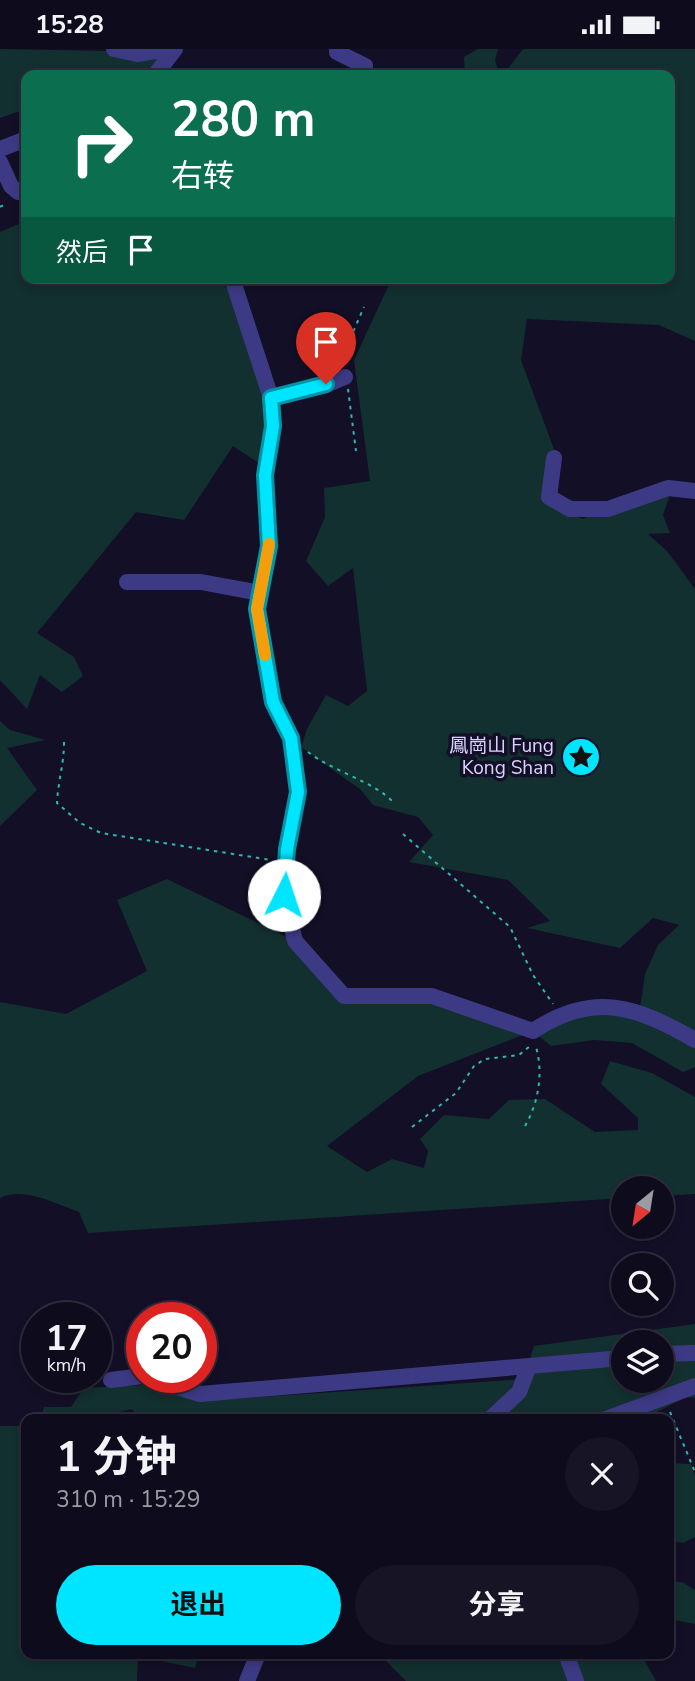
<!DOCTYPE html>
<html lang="zh">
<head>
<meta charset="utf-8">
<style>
	body { margin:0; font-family:"Nunito Sans","Noto Sans SC",sans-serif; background:#171425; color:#f1f3f6; height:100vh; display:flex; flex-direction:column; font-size:26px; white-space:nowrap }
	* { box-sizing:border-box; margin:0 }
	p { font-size:23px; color:#9b9ba3 }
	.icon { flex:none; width:38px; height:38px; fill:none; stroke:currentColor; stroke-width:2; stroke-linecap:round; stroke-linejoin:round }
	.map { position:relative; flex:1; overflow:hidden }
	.panel { position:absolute; left:21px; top:1365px; width:653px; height:245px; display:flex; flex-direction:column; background:#0e0b1c; border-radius:14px; box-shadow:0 4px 10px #0003,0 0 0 2px #2e2b3b }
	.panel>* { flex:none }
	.top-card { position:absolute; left:21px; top:21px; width:654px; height:214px; border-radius:14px; box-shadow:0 4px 10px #0003,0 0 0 2px #2e2b3b; background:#0b6e4f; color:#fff; overflow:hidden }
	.needle { width:46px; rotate:210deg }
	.tools { position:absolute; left:611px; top:1127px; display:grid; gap:14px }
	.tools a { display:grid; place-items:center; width:63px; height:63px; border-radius:50%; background:#0e0b1c; box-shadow:0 4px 10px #0003,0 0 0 2px #2e2b3b; font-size:35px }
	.speed { position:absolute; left:21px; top:1253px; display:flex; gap:14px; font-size:35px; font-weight:700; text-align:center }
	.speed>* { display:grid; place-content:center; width:91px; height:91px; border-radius:50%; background:#0e0b1c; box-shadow:0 4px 10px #0003,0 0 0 2px #2e2b3b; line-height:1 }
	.speed small { font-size:18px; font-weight:400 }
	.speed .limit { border:10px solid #d22; background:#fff; color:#111 }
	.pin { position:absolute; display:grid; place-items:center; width:60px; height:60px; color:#fff; margin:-72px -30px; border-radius:50% 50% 50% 0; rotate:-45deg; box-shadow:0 0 7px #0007 }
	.pin .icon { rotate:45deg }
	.me { position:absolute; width:77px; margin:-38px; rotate:4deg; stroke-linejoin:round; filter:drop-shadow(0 0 5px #0008) }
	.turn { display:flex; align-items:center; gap:24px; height:147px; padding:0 35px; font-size:32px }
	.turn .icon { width:91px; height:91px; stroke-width:2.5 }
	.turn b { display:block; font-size:49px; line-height:60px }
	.then { display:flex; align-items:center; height:66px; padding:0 35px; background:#0003; gap:14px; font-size:26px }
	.round { display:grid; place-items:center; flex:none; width:74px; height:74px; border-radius:37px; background:#171425 }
	.head { display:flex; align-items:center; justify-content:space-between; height:119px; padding:0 35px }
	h1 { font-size:42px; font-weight:700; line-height:52px }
	.primary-button { display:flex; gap:14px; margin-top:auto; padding:14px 35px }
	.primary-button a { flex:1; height:80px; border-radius:42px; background:#00e5ff; color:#111; font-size:28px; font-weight:700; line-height:80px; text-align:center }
	.primary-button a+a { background:#171425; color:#f1f3f6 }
	.status { display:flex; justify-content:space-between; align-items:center; height:49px; padding:0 35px; background:#0e0b1c; direction:ltr }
	.status svg { height:19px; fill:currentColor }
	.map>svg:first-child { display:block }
	.green { fill:#12302f; fill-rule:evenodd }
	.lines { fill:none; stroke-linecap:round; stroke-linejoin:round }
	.path { stroke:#2fb8b0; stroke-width:2; stroke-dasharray:3.5 5; stroke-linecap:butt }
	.minor { stroke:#3d3a85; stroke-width:16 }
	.route-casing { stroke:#0095a6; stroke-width:18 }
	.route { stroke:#00e5ff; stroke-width:12 }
	.slow { stroke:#f59e0b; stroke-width:12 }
	.labels { text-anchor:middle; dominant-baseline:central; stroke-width:7; stroke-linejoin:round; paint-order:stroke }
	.poi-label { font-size:19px; fill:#d9d4ff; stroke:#130f26; text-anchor:end }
</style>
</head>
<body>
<div class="status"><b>15:28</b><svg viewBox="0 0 49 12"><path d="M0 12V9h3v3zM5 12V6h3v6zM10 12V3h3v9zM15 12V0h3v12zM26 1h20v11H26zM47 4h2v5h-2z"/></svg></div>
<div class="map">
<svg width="695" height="1632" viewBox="0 0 695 1632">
	<rect width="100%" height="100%" fill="#130f26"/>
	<path class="green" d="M0,0L162,3L153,26H26V60L0,69Z
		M478,0H498L495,11L499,26H465L464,8Z
		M523,0H695V292L659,276L527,270L521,311L558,411V461L583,470L634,443L670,446L663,466L670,484L648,485L667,502L695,540V1018L683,1023L632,994L594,991L551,997L533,982L418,1027L327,1097L367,1123L392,1110L424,1119L428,1102L420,1090L444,1066L489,1070L509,1051L545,1050L595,1083L638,1081V1069L601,1035L610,1012L652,1024L695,1048V1145L662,1147V1139H623V1149L88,1184L79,1163C57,1155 22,1137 0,1149V953L66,965L147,922L117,851L167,830L295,892L344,947L449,953L533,982L572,961L639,966L645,925L658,896L679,876L653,869L620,899L527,879L550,872L508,831L409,813L433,786L418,768L373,756L361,741L301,698L307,680L326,646L348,657L367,642L353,519L328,537L306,512L325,468L324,439L370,432L354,311L392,229H670V26H503Z
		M26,172V229H217L242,256L272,355L266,419L233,397L184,471L136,463L37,584L74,608L83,627L62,643L40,626L27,660L0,631V183Z
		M0,672L10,681L46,691L7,699L37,741L0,777Z
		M695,1275V1349L686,1348L643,1370H139L132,1360L92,1370H40L44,1358H71L84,1339L164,1335L218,1351L523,1330L534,1297ZM623,1293H662V1332H623Z
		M0,1377H26V1605H199L195,1619L138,1607L137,1632H0Z
		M669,1414L691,1415L695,1427V1488L683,1494L669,1491Z
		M669,1532L682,1533L695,1541V1575L669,1570Z
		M379,1605H641L656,1632H406Z"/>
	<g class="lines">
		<path class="path" d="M0,158L7,154
			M344,314L343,306L364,258
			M348,340L356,402
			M64,693C64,716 58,732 57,754L80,774L101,784L271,811
			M308,703C332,722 375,733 393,753
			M403,785L510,878L533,926L553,955
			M525,1077C539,1053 544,1021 535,995
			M412,1078L456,1044L474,1017L485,1010L519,1006L530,997
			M670,1363L695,1423"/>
		<path class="minor" d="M114,0L137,5L167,0
			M337,0V3L365,17L364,26
			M155,26L175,0
			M0,100L26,90
			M0,113L11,137L18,143L26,141
			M232,229L271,349L273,377L265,426L269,497L257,560L273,653L291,689L298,743L287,801L284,846L295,892L344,947H432L533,982C593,942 636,957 695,991
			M271,349L326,336L345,328
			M554,409L549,448L570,460H608L668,439L695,442
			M127,533H201L260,544
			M662,1305L695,1304
			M146,1328L200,1345L623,1309
			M111,1331L142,1327
			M490,1370L519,1343L529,1317
			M606,1370L695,1337
			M566,1605L576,1632
			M247,1632L258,1605"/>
	</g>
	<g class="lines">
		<defs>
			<path id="route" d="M284,846L287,800L298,743L291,689L273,653L257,560L269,497L265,426L273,377L271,349L326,335"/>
		</defs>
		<use href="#route" class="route-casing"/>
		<use href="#route" class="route"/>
		<path class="slow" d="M265,606L257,560L269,495"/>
	</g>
	<defs>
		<symbol id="sight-disc" viewBox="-11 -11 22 22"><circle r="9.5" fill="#00e5ff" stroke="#130f26"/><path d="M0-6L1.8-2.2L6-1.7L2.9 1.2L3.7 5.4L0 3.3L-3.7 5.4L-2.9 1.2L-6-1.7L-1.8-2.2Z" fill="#111"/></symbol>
	</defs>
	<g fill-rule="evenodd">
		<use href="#sight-disc" x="559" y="686" width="44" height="44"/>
	</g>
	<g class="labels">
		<g class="poi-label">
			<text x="554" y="697">鳳崗山 Fung<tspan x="554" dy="22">Kong Shan</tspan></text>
		</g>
	</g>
</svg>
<div class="tools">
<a><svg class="needle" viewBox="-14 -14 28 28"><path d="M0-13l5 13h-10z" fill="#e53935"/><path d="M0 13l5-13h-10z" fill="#9b9ba3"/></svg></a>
<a><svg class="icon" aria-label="search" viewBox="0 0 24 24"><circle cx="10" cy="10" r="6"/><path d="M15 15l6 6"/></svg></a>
<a><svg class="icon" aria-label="layers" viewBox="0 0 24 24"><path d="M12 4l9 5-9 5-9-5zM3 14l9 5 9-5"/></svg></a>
</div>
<div class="speed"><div>17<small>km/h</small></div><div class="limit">20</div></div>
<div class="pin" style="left:326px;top:335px;background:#d93025"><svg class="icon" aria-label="arrive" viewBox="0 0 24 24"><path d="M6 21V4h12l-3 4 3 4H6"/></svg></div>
<svg class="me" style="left:284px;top:846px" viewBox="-20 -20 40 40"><circle r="19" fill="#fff"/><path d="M0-13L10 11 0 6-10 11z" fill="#00e5ff"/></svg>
<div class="top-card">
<div class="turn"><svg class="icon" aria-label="right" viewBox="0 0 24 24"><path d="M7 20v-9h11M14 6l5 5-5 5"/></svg><div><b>280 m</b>右转</div></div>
<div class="then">然后<svg class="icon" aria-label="arrive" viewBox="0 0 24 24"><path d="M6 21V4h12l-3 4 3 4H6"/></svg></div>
</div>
<section class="panel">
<div class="head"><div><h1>1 分钟</h1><p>310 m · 15:29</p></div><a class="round"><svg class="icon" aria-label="close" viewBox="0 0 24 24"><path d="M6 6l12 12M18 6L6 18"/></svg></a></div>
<div class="primary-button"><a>退出</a><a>分享</a></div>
</section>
</div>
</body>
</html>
